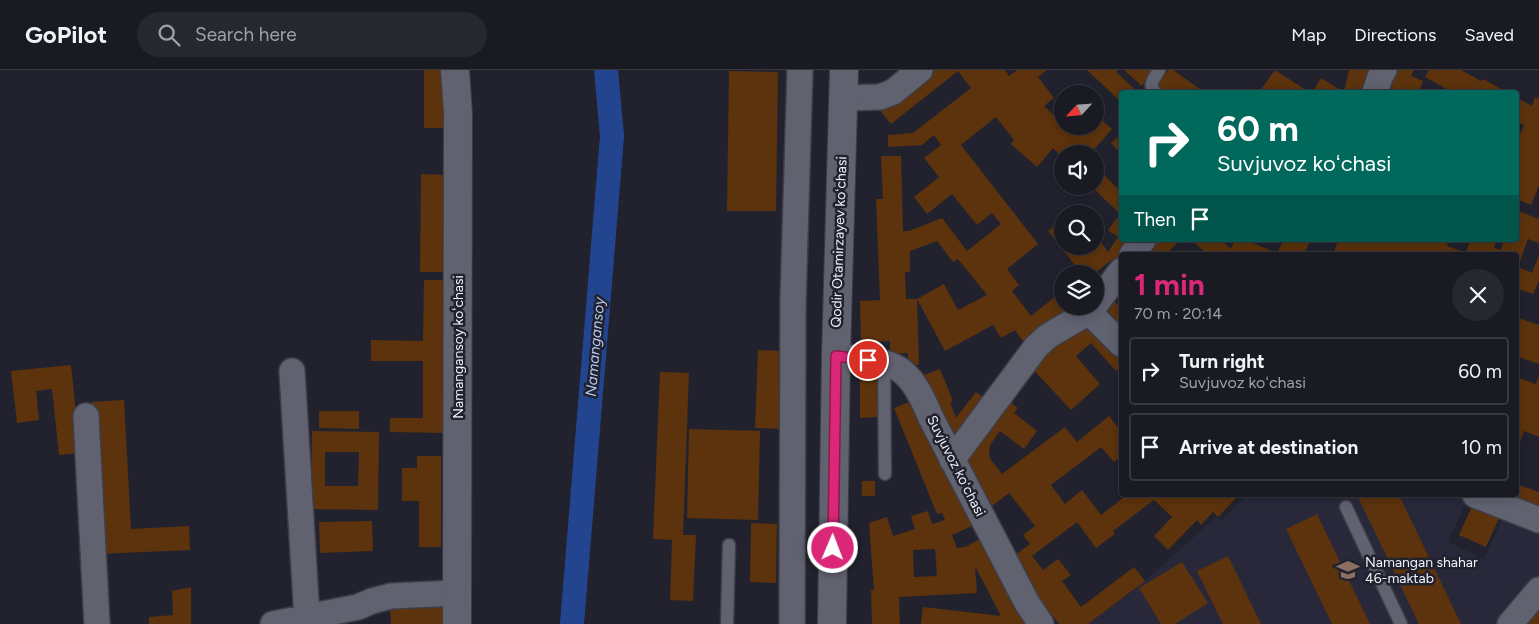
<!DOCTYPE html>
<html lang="en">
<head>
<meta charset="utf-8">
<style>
	body { margin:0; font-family:Figtree,sans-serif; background:#26272f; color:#f1f3f6; height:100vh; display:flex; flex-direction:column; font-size:19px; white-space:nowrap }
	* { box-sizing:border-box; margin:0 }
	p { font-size:16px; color:#9fa1a5 }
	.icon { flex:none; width:28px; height:28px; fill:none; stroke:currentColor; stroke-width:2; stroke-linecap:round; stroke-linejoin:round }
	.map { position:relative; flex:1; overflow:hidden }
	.details { position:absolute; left:1119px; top:182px; width:400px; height:245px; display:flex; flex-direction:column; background:#191a22; border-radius:5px; box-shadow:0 2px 12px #0003,0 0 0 1px #373840 }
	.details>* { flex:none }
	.banner { position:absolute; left:1119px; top:20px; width:400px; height:152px; border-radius:5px; box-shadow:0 2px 12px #0003,0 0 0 1px #373840; background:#00695c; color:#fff; overflow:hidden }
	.needle { width:32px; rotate:244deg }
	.buttons { position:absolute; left:1054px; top:15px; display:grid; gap:10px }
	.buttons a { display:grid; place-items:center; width:50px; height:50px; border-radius:50%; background:#191a22; box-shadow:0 2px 12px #0003,0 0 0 1px #373840; font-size:25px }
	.pin { position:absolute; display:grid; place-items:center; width:42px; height:42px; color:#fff; margin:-21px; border:2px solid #fff; border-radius:50%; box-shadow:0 1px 5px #0007 }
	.me { position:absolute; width:55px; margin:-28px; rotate:1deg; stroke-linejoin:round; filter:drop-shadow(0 0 4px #0008) }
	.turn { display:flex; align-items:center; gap:18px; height:105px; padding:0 15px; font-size:22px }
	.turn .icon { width:65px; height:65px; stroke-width:2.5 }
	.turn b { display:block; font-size:35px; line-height:42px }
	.then { display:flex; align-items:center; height:48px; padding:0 15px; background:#0003; gap:10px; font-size:19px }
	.round { display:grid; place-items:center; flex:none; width:52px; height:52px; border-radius:26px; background:#26272f }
	.summary { display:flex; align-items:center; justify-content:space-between; height:85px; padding:0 15px }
	h1 { font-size:30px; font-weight:700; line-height:38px; color:#db2777 }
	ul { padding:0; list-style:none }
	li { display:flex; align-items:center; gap:15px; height:68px; margin:0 10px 8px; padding:0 5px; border:2px solid #373840; border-radius:5px }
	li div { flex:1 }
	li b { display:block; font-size:19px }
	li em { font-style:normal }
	header { display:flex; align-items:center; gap:30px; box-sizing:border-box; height:70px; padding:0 25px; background:#191a22; border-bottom:1px solid #373840 }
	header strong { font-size:24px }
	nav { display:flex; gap:28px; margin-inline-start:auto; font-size:18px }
	.search { width:350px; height:45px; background:#26272f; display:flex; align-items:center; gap:12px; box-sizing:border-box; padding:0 18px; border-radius:28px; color:#9fa1a5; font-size:19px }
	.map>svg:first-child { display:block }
	.built { fill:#28283a }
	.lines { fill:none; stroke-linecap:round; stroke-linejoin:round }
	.canal { stroke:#23458f; stroke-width:24 }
	.building { fill:#5c330c; fill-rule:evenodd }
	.service-casing { stroke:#3e3e48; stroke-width:15 }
	.minor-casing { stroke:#3e3e48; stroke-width:28 }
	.tertiary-casing { stroke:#3e3e48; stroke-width:30 }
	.secondary-casing { stroke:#3e3e48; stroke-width:30 }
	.service { stroke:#616270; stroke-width:12 }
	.minor { stroke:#616270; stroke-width:25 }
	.tertiary { stroke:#616270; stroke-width:28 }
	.secondary { stroke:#616270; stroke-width:28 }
	.route-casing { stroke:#8e194d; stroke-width:12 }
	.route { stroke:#db2777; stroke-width:9 }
	.labels { text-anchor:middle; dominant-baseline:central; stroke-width:5; stroke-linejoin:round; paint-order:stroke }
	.street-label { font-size:14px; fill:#f1f1fa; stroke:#21222e }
	.poi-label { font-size:14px; fill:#f1f1fa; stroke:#21222e; text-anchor:start }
	.water-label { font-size:15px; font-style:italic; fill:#b4c9f3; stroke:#21222e }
</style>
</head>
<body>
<header>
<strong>GoPilot</strong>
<div class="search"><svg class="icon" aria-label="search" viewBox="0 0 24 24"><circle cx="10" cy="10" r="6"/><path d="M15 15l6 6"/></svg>Search here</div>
<nav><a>Map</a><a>Directions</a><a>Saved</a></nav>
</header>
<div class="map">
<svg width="1539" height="554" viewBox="0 0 1539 554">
	<rect width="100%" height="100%" fill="#21222e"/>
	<path class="built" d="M1246,425H1452L1467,431L1448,472L1484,489L1504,445L1539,459V514L1505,554H1088L1145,511L1216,447L1222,451Z"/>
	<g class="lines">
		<path class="canal" d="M572,554L612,66L606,0"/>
	</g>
	<path class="building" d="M424,0H447V58H424Z
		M929,0H1005L1009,6L1017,0H1047L1038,7L1054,28L1044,36L1062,53V56H1066L1076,65L1083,56H1095V44L1112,59L1090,84H1062V88L1053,78L1037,97L1011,74L1014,70L996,47L961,75L1038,174L1007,199L1019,215L1012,221L1031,246L1062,221V236H1079L1027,277L1015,260L1001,268L993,255L945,281L917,229L919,295H908V283L890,284V271L861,272L860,231L880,230L876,129H883L881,86H901L903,161H909L942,148L967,181L1001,154L992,143L977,155L952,124L927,144L914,127L939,107L924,88L941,75L934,65L922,75L888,77V65L913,63L971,18L958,1L891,54L879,39ZM937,171L953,192L958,189L987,225L958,240L944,214L917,229H906L905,202H910V181Z
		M1087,0H1118L1116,2L1138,22H1121V32Z
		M1124,0H1153L1142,16Z
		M1168,0H1173L1204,22H1162L1155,18Z
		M1275,0L1309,22H1259Z
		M1349,0H1375L1367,22H1344Z
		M1390,0H1414L1411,6L1423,11L1419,22H1382Z
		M1429,0H1461L1481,11L1483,9L1507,22H1452L1425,7Z
		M729,1L778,2L776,141H727Z
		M1321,8L1344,22H1312Z
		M1516,27L1532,36L1535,27L1539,29V115L1531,135L1516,129V74L1524,55L1516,51Z
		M1121,64V84L1111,73Z
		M1095,96L1121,122V170H1139L1121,194L1113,189L1094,204H1082L1048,161L1062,150V176H1095V165L1108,182L1118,167L1108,160L1120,144L1091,116H1095Z
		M421,104L447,105L446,202H420Z
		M1516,140L1539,149V173L1528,169L1518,197L1532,203L1539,185V211L1533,224L1516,218V185H1333L1338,170H1444L1448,172L1447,176L1466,183L1470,170H1496L1494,178L1501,180L1504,170H1516Z
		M1147,170H1180L1166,185H1154L1143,174Z
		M1191,170H1221L1231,179L1235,170H1246L1277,183L1284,170H1311L1303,185H1208Z
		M424,210H448L447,363L390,362V348H423V291H371V270L423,271Z
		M1108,225L1121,238V267L1094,240Z
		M1516,247L1539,255V294L1516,286Z
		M1094,252L1121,282V297L1116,301L1091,273L1076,286L1100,314L1071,340L1028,294L1058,267Z
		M758,280L785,281L783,359L755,358Z
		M71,295L80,383L59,385L52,319L36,321L39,350L17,353L11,301Z
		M940,299L953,331L950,332L956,348L976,322L993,335L961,376L944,363L922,306Z
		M660,302L689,303L683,465H696L693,531L670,530L672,470L653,469Z
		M860,303H879V347L860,348Z
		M1539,306V367L1524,361L1516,382V307L1536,314Z
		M1004,328L1018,338L1014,343L1037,361L1024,379L1000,361L990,375L989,384L991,390L1002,404L1065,357L1077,372L1109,346L1120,360L1121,359V386L1114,392L1101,377L1051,415L1065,434L1082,420L1101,445L1127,425H1239L1218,447L1213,442L1201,455L1197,450L1168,480L1154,466L1172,447L1154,430L1113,461L1115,464L1096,478L1077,452L1032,486L1043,500L1058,489L1071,505L1062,511L1081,537L1134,497L1145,511L1088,554H1059L1039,528L1036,531L1007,491L1030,474L1023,465L1035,456L1009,423L984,442L966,389Z
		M124,330L131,459L189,456L190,480L99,484L91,332Z
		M914,330L943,401L948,398L972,456L952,465L957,478L965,477L982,468L1030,554H921L923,537L1001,546L975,496L977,523L899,527L900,554H872L871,520H874L869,453L887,447L893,466L915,459L911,446L928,441L932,454L945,450L942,443L937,444L894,338ZM935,479L937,506L914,507L913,480Z
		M319,341H359V359L319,358Z
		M689,359L760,361L758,450L687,448Z
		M312,361L379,362L378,440L311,439ZM325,382H359L358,416H325Z
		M417,386H441V477H419V431H402V398H417Z
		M862,411H875V426H862Z
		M1516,414L1539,422V442L1490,425H1516Z
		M1357,425H1399L1461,554H1419Z
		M1473,434L1500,446L1486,477L1459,465Z
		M1317,444L1370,554H1332L1286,459Z
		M372,451L373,481L320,483L319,452Z
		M751,453L777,454L776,513L750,512Z
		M1228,486L1261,554H1223L1197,501Z
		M1182,492L1208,533L1175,554H1161L1139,518Z
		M191,517V554H149V547L173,545L172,521Z
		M1539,529V554H1513Z
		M444,537V554H391L390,538Z"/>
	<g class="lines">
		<defs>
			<path id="service" d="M1155,22C1147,15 1155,8 1159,0
				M884,291L885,404
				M1346,437L1401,554
				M727,554L729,475"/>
			<path id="minor" d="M1375,22L1380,7L1384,0
				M843,28L880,27L893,22L920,0
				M1132,185L1143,170
				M1095,235L1121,201
				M1089,242L1121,274
				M836,286C894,292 907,290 931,348L1027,533L1041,554
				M292,301L307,548
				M86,346L97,554
				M952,390L1036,277L1048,266L1089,242L1094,236
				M1475,425L1539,450
				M273,554L358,537L372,531L391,526L457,523
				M792,554L793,232L800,0
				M1510,554L1539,520"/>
			<path id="tertiary" d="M455,0L458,43L457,554"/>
			<path id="secondary" d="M832,554L836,286L844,0"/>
		</defs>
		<use href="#service" class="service-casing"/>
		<use href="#minor" class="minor-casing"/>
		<use href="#tertiary" class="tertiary-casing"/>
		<use href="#secondary" class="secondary-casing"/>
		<use href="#service" class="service"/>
		<use href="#minor" class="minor"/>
		<use href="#tertiary" class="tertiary"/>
		<use href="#secondary" class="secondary"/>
	</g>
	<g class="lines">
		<defs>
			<path id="route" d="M833,478L836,286L868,290"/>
		</defs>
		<use href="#route" class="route-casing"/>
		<use href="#route" class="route"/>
	</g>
	<defs>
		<symbol id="school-bare" viewBox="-9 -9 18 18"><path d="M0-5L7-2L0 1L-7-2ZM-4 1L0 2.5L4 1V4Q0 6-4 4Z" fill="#8d6e63" stroke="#21222e" stroke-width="2.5" paint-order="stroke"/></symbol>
	</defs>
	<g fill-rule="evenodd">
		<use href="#school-bare" x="1332" y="484" width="32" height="32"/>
	</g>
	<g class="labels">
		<g class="street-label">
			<text transform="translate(839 172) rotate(-88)">Qodir Otamirzayev koʻchasi</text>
			<text transform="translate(458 277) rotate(-90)">Namangansoy koʻchasi</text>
			<text transform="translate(956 396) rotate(63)">Suvjuvoz koʻchasi</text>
		</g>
		<g class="poi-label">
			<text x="1365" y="492">Namangan shahar<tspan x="1365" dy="16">46-maktab</tspan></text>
		</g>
		<g class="water-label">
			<text transform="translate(595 277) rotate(-85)">Namangansoy</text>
		</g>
	</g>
</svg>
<div class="buttons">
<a><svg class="needle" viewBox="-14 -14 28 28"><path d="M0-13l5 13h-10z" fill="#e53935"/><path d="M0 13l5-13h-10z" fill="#9fa1a5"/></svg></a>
<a><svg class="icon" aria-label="sound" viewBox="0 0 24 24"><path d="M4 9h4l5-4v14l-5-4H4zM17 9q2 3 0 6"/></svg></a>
<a><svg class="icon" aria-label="search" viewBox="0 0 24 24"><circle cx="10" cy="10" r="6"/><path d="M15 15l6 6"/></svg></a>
<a><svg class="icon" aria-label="layers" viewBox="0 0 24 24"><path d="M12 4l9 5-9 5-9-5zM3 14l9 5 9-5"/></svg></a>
</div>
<div class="pin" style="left:868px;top:290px;background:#d93025"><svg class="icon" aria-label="arrive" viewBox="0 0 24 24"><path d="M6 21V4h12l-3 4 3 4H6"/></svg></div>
<svg class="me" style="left:833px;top:478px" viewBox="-20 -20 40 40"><circle r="17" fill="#db2777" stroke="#fff" stroke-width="3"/><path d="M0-11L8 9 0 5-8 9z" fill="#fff"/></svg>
<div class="banner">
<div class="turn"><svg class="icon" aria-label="right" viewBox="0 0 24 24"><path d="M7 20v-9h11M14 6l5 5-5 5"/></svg><div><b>60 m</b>Suvjuvoz koʻchasi</div></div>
<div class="then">Then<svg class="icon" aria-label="arrive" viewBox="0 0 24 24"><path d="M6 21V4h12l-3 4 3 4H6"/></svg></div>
</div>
<section class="details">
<div class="summary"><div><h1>1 min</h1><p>70 m · 20:14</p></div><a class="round"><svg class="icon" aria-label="close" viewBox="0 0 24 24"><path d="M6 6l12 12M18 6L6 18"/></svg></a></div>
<ul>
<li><svg class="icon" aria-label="right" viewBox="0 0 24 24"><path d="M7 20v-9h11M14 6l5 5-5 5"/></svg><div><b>Turn right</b><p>Suvjuvoz koʻchasi</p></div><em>60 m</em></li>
<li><svg class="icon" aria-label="arrive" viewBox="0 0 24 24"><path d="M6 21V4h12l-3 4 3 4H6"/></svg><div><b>Arrive at destination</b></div><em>10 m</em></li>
</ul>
</section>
</div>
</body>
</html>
